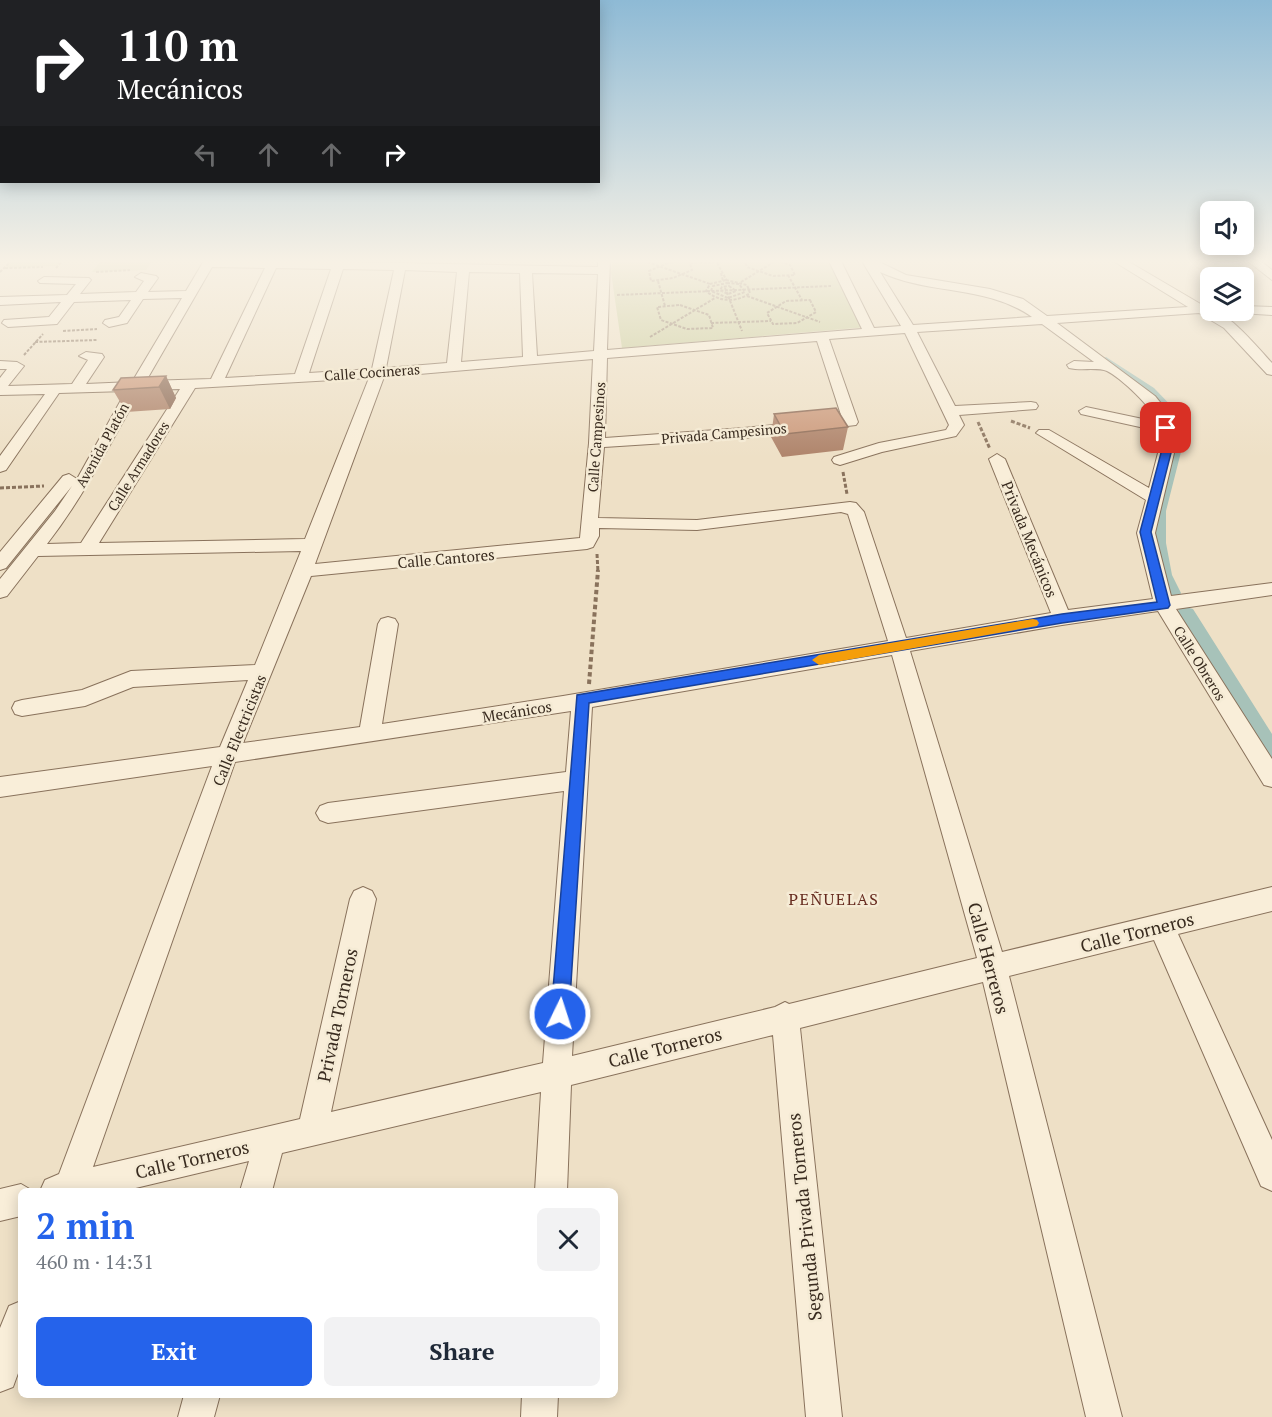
<!DOCTYPE html>
<html lang="en">
<head>
<meta charset="utf-8">
<style>
	body { margin:0; font-family:"PT Serif",serif; background:#f2f2f3; color:#1f2937; height:100vh; display:flex; flex-direction:column; font-size:22px; white-space:nowrap }
	* { box-sizing:border-box; margin:0 }
	p { font-size:20px; color:#747a83 }
	.icon { flex:none; width:33px; height:33px; fill:none; stroke:currentColor; stroke-width:2; stroke-linecap:round; stroke-linejoin:round }
	.map { position:relative; flex:1; overflow:hidden }
	.side { position:absolute; left:18px; top:1188px; width:600px; height:210px; display:flex; flex-direction:column; background:#fff; border-radius:9px; box-shadow:0 3px 15px #0003 }
	.side>* { flex:none }
	.banner { position:absolute; left:0px; top:0px; width:600px; height:183px; box-shadow:0 3px 15px #0003; background:#202124; color:#fff; overflow:hidden }
	.buttons { position:absolute; left:1200px; top:201px; display:grid; gap:12px }
	.buttons a { display:grid; place-items:center; width:54px; height:54px; border-radius:9px; background:#fff; box-shadow:0 3px 15px #0003; font-size:30px }
	.pin { position:absolute; display:grid; place-items:center; width:51px; height:51px; color:#fff; margin:-26px; border-radius:12px; box-shadow:0 3px 9px #0006 }
	.me { position:absolute; width:66px; margin:-33px; rotate:4deg; stroke-linejoin:round; filter:drop-shadow(0 0 4px #0008) }
	.turn { display:flex; align-items:center; gap:21px; height:126px; padding:0 18px; font-size:27px }
	.turn .icon { width:78px; height:78px; stroke-width:2.5 }
	.turn b { display:block; font-size:42px; line-height:51px }
	.lanes { display:flex; align-items:center; height:57px; padding:0 18px; background:#0003; justify-content:center; gap:30px; direction:ltr }
	.lanes .off { opacity:.35 }
	.round { display:grid; place-items:center; flex:none; width:63px; height:63px; border-radius:9px; background:#f2f2f3 }
	.headline { display:flex; align-items:center; justify-content:space-between; height:102px; padding:0 18px }
	h1 { font-size:36px; font-weight:800; line-height:45px; color:#2563eb }
	.button { display:flex; gap:12px; margin-top:auto; padding:12px 18px }
	.button a { flex:1; height:69px; border-radius:9px; background:#2563eb; color:#fff; font-size:24px; font-weight:800; line-height:69px; text-align:center }
	.button a+a { background:#f2f2f3; color:#1f2937 }
	.map>svg:first-child { display:block }
	.green { fill:#c9cc9a }
	.lines { fill:none; stroke-linecap:round; stroke-linejoin:round }
	.canal { fill:#a7c2b9; fill-rule:evenodd }
	.minor-casing { stroke:#89725c; stroke-width:2 }
	.path-far2 { stroke:#89725c; stroke-width:2; stroke-dasharray:3 1.5; stroke-linecap:butt }
	.path-far1 { stroke:#89725c; stroke-width:3; stroke-dasharray:4 2; stroke-linecap:butt }
	.path { stroke:#89725c; stroke-width:4; stroke-dasharray:4.5 3; stroke-linecap:butt }
	.minor { fill:#f9eed9; fill-rule:evenodd }
	.wall { fill:#af846b }
	.shaded-wall { fill:#8f6c57 }
	.building { fill:#cc9a7c; stroke:#8f6c57; stroke-width:1.5 }
	.route { fill:#2563eb; stroke:#184099; stroke-width:1.5 }
	.slow { fill:#f59e0b }
	.labels { text-anchor:middle; dominant-baseline:central; stroke-width:5; stroke-linejoin:round; paint-order:stroke }
	.far-street-label { font-size:14px; fill:#392b1f; stroke:#f5ebd5 }
	.street-label { font-size:15px; fill:#392b1f; stroke:#f5ebd5 }
	.neighbourhood-label { font-size:16px; letter-spacing:1.5px; fill:#662b1f; stroke:#f5ebd5 }
	.near-street-label { font-size:18px; fill:#392b1f; stroke:#f5ebd5 }
</style>
</head>
<body>
<div class="map">
<svg width="1272" height="1417" viewBox="0 0 1272 1417">
	<rect width="100%" height="100%" fill="#eee0c6"/>
	<path class="green" d="M13,259H64L57,266L5,268Z
		M613,259H834L868,327L622,348L611,272Z
		M153,260L146,270L92,272L100,262Z"/>
	<g class="lines">
		<path class="canal" d="M1106,357L1154,388L1180,415L1182,448L1166,511V543L1172,575L1181,593L1179,597L1172,599L1165,597C1150,572 1143,537 1151,507C1155,488 1163,468 1166,449C1168,438 1166,426 1166,416L1144,394L1101,364L1099,361Z
			M1186,607L1193,609L1272,734V761L1264,758L1177,614L1179,609Z"/>
		<defs>
			<path id="minor" d="M205,259L598,267V259H610L607,350L862,329L828,259H840L874,328L901,326L862,261L863,259H873L906,275L990,289L1023,299L1047,316L1188,307L1110,259H1124L1204,306L1210,305V310C1228,311 1258,348 1272,363V375L1267,374L1224,328L1199,313L1057,323L1155,396L1168,412L1173,428L1174,453L1155,533L1171,596L1272,583V595L1176,609L1272,759V787L1264,785L1158,611L1062,625L910,651L1002,952L1272,887V911L1178,934L1272,1140V1191L1261,1186L1154,940L1009,976L1122,1417H1086L983,982L800,1028L842,1417H806L773,1035L571,1085L567,1191H535L541,1092L282,1153L272,1191H240L249,1161L123,1191H40L45,1180L59,1174L212,766L0,797V777L220,747L248,680L133,687L85,706L22,716L15,714L12,708L15,702L22,700L82,690L131,671L255,665L301,551L38,556L7,596L0,598V579L55,511L72,486L6,568L0,570V552L63,476L69,474L77,479L126,391L59,393L6,470L0,472V456L45,394L0,395V378L7,369H0V361L17,362L24,366L8,386L72,384L88,360L79,356L86,352L102,354L104,357L86,384L132,382L182,298L143,299L127,323L109,327L103,323L105,320L119,317L131,300L74,302L57,324L8,327L2,323L4,320L49,317L61,302L0,305V297L67,295L76,284L40,283L38,281L44,277L89,278L91,280L80,294L136,292L144,281L135,277L141,273L156,276L158,278L148,292L186,291ZM212,267L265,268L211,379L146,381ZM276,268L331,269L295,374L225,378ZM343,269L394,270L372,369L309,373ZM405,270L457,272L447,363L386,368ZM469,272L520,273L523,357L461,362ZM880,272C929,295 987,285 1032,317L913,325ZM532,273L598,274L594,351L537,356ZM1042,324L1094,362L1074,361L1067,365L1069,368C1081,371 1097,367 1107,371C1121,378 1152,407 1157,422L1086,407L1079,411L1081,414L1158,431V453L1149,488L1049,430H1039L1036,433L1146,500L1137,533L1153,599L1068,610L1005,459L997,454L989,459L1051,613L906,638L864,512L856,503L850,502L697,520L598,518L604,447L744,438L856,425L858,422L829,339L905,333L949,425L946,430L879,443L834,457L832,460L834,463L840,465L882,452L956,436L964,425L959,415L1036,409L1038,406L1036,403L1031,402L955,406L917,332ZM817,341L842,418L744,428L605,438L607,358ZM593,359L589,443L580,538L315,564L384,377ZM369,378L305,539L99,543L195,388ZM180,389L81,543L47,544C85,495 110,443 141,390ZM841,512L848,514L888,641L563,696L382,724L398,624L395,619L388,617L381,619L378,624L360,727L243,743L311,576L587,549L593,547L599,536V528L697,530ZM892,655L977,958L789,1004L785,1002L775,1007L572,1056L592,707ZM571,711L566,772L328,803L320,806L316,813L320,820L328,823L564,791L543,1063L331,1112L376,899L372,891L363,887L354,891L350,899L300,1119L93,1167L235,762Z
				M1245,259H1258L1272,270V280Z
				M1244,306L1272,307V315L1240,313L1238,310H1244Z
				M21,1184L33,1191H21V1216L0,1221V1189Z
				M21,1301V1365L13,1387L0,1392V1328L9,1306Z
				M184,1395H220L214,1417H178Z
				M522,1395H558L557,1417H521Z"/>
		</defs>
		<use href="#minor" class="minor-casing"/>
		<path class="path-far2" d="M639,259L710,284
			M715,259L727,281
			M744,259L747,267L773,276L795,275L790,265L773,259
			M689,260L692,270L673,278L651,281L649,271L668,263Z
			M100,262L153,260
			M690,263L745,261
			M5,268L43,267
			M56,268L64,259
			M0,272L13,259
			M96,272L130,270
			M721,273L723,281
			M788,275L802,300
			M726,280L747,285L750,293C736,303 719,302 706,291L710,284Z
			M658,281L665,306
			M741,282L777,260
			M727,283L739,284L745,292L728,298L711,291L713,286Z
			M729,286L736,291L728,294L720,290L722,287Z
			M725,288L742,331
			M617,295L831,286
			M747,296L820,322
			M810,300L816,312L797,323L773,324L767,313L786,301Z
			M680,305L709,315L713,328L687,329L661,320L657,307Z
			M711,323L771,321
			M63,331L97,329
			M650,337L715,298
			M35,342L97,340
			M24,355L43,334"/>
		<path class="path-far1" d="M1011,421L1030,428
			M978,422L990,449
			M843,472L847,494
			M0,488L44,486
			M597,554L598,572"/>
		<path class="path" d="M589,684L598,570"/>
		<use href="#minor" class="minor"/>
	</g>
	<path class="wall" d="M215,259H244L242,261H216Z
		M166,376L176,398L170,409L126,412L113,390Z
		M774,414L848,427L843,450L782,457L771,437Z"/>
	<path class="shaded-wall" d="M166,376L176,398L170,409L159,387Z"/>
	<path class="building" d="M166,376L159,387L113,390L121,378Z
		M836,408L848,427L785,434L774,414Z"/>
	<linearGradient id="sky" x2="0" y2="1"><stop stop-color="#8ebad5"/><stop offset="0.57" stop-color="#f7f1e5"/><stop offset="1" stop-color="#f7f1e5" stop-opacity="0"/></linearGradient>
	<rect width="1272" height="458" fill="url(#sky)"/>
	<path class="route" d="M1166,425L1171,428V453L1151,532L1170,605L1168,608L1062,623L589,703L569,1014L567,1020L560,1023L554,1020L551,1014L577,695L1062,614L1157,602L1140,532L1161,453V428Z"/>
	<path class="slow" d="M1033,619L1037,620L1039,623L1037,626L819,665L812,660L819,655Z"/>
	<g class="labels">
		<g class="far-street-label">
			<text transform="translate(372 372) rotate(-4)">Calle Cocineras</text>
			<text transform="translate(724 433) rotate(-5)">Privada Campesinos</text>
			<text transform="translate(596 437) rotate(-86)">Calle Campesinos</text>
			<text transform="translate(102 445) rotate(-61)">Avenida Platón</text>
			<text transform="translate(138 466) rotate(-58)">Calle Armadores</text>
			<text transform="translate(1200 663) rotate(58)">Calle Obreros</text>
		</g>
		<g class="street-label">
			<text transform="translate(1030 539) rotate(68)">Privada Mecánicos</text>
			<text transform="translate(446 558) rotate(-5)">Calle Cantores</text>
			<text transform="translate(517 711) rotate(-9)">Mecánicos</text>
			<text transform="translate(239 730) rotate(-68)">Calle Electricistas</text>
		</g>
		<g class="neighbourhood-label">
			<text x="834" y="899">PEÑUELAS</text>
		</g>
		<g class="near-street-label">
			<text transform="translate(1137 932) rotate(-14)">Calle Torneros</text>
			<text transform="translate(989 958) rotate(75)">Calle Herreros</text>
			<text transform="translate(337 1015) rotate(-78)">Privada Torneros</text>
			<text transform="translate(665 1047) rotate(-14)">Calle Torneros</text>
			<text transform="translate(192 1159) rotate(-13)">Calle Torneros</text>
			<text transform="translate(804 1217) rotate(-96)">Segunda Privada Torneros</text>
		</g>
	</g>
</svg>
<div class="buttons">
<a><svg class="icon" aria-label="sound" viewBox="0 0 24 24"><path d="M4 9h4l5-4v14l-5-4H4zM17 9q2 3 0 6"/></svg></a>
<a><svg class="icon" aria-label="layers" viewBox="0 0 24 24"><path d="M12 4l9 5-9 5-9-5zM3 14l9 5 9-5"/></svg></a>
</div>
<div class="pin" style="left:1166px;top:428px;background:#d93025"><svg class="icon" aria-label="arrive" viewBox="0 0 24 24"><path d="M6 21V4h12l-3 4 3 4H6"/></svg></div>
<svg class="me" style="left:560px;top:1014px" viewBox="-20 -20 40 40"><circle r="17" fill="#2563eb" stroke="#fff" stroke-width="3"/><path d="M0-11L8 9 0 5-8 9z" fill="#fff"/></svg>
<div class="banner">
<div class="turn"><svg class="icon" aria-label="right" viewBox="0 0 24 24"><path d="M7 20v-9h11M14 6l5 5-5 5"/></svg><div><b>110 m</b>Mecánicos</div></div>
<div class="lanes"><svg class="icon off" aria-label="left" viewBox="0 0 24 24"><path d="M17 20v-9H6M10 6l-5 5 5 5"/></svg><svg class="icon off" aria-label="ahead" viewBox="0 0 24 24"><path d="M12 20V5M6 11l6-6 6 6"/></svg><svg class="icon off" aria-label="ahead" viewBox="0 0 24 24"><path d="M12 20V5M6 11l6-6 6 6"/></svg><svg class="icon" aria-label="right" viewBox="0 0 24 24"><path d="M7 20v-9h11M14 6l5 5-5 5"/></svg></div>
</div>
<section class="side">
<div class="headline"><div><h1>2 min</h1><p>460 m · 14:31</p></div><a class="round"><svg class="icon" aria-label="close" viewBox="0 0 24 24"><path d="M6 6l12 12M18 6L6 18"/></svg></a></div>
<div class="button"><a>Exit</a><a>Share</a></div>
</section>
</div>
</body>
</html>
